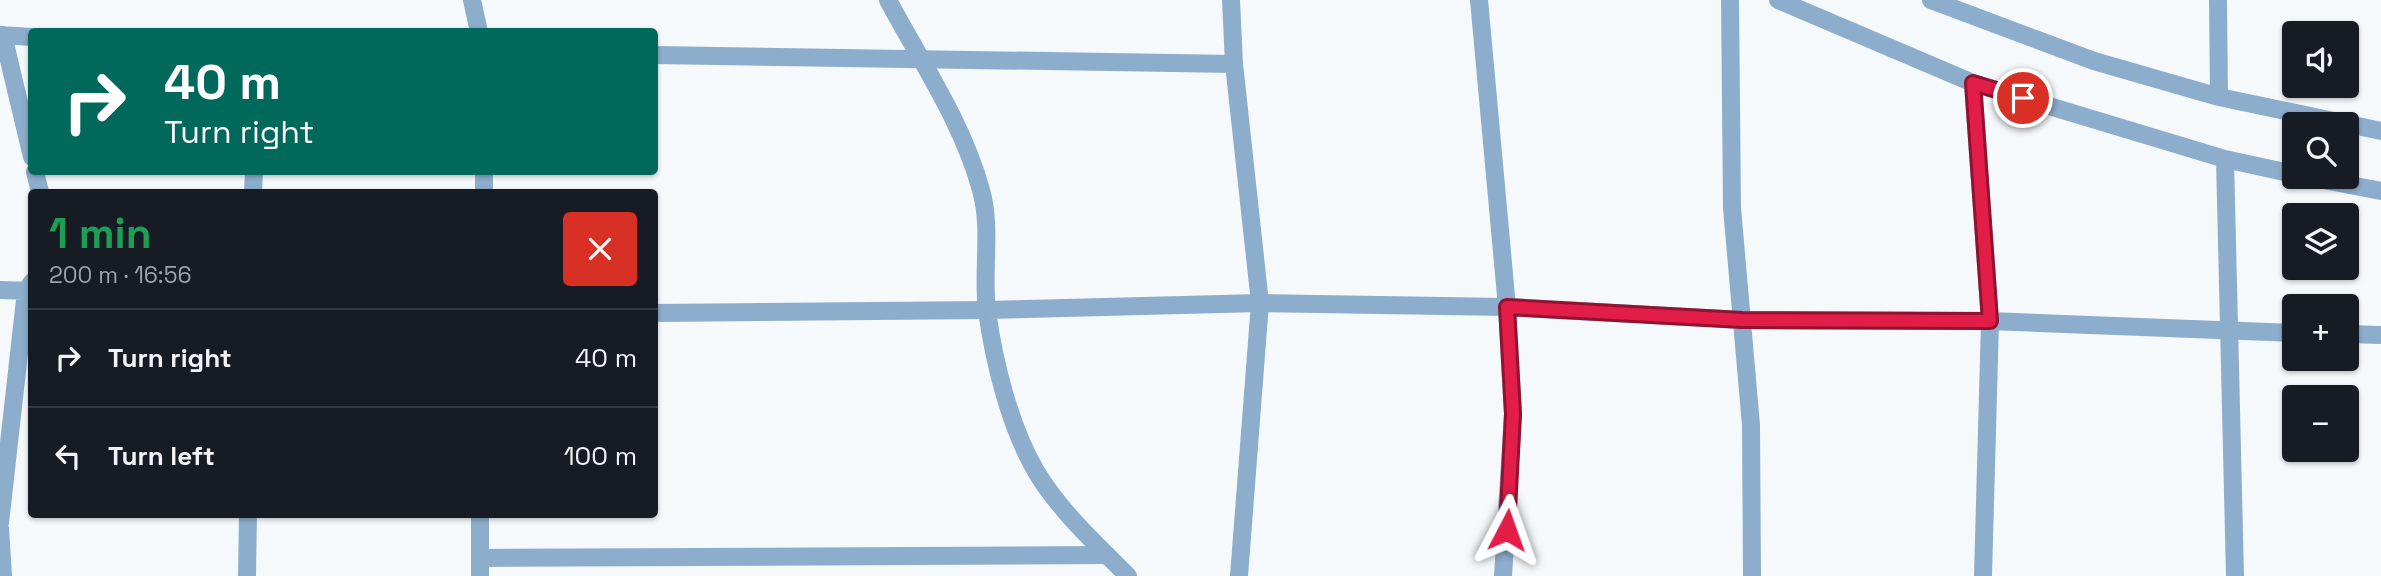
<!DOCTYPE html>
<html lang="en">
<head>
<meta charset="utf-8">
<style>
	body { margin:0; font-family:"Space Grotesk",sans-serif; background:#242831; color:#f1f3f6; height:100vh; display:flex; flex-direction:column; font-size:26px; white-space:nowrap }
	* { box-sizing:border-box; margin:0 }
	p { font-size:23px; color:#9ea1a6 }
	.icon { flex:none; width:38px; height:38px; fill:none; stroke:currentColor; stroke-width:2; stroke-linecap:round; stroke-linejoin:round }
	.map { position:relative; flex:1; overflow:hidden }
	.sheet { position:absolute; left:28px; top:189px; width:630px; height:329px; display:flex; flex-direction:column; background:#171b24; border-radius:7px; box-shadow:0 2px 5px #0004 }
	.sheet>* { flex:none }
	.hud { position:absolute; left:28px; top:28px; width:630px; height:147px; border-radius:7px; box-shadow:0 2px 5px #0004; background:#00695c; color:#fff; overflow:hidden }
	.fabs { position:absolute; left:2282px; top:21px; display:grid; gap:14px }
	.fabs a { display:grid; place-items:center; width:77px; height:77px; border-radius:7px; background:#171b24; box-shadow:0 2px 5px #0004; font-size:35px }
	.pin { position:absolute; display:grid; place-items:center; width:60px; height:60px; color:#fff; margin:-30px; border:4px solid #fff; border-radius:50%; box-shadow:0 2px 7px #0007 }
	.me { position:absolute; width:77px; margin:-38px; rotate:4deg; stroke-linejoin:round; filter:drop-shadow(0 0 5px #0008) }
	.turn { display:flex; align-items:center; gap:24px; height:147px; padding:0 21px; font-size:32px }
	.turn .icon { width:91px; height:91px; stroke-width:2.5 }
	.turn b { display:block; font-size:49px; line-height:60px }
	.round { display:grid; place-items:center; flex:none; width:74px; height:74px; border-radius:7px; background:#242831 }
	.overview { display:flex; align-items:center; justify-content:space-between; height:119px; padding:0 21px }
	h1 { font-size:42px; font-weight:800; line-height:52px; color:#1e9e55 }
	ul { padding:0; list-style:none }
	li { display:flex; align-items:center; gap:21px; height:98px; padding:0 21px; border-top:2px solid #363941 }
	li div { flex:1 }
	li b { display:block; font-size:26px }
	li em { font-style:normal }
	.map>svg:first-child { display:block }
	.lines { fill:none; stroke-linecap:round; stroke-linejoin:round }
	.minor { stroke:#8dadcc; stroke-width:18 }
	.tertiary { stroke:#8dadcc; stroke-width:18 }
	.route-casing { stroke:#92132f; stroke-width:18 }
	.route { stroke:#e11d48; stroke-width:12 }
</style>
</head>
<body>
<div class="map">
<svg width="2381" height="576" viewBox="0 0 2381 576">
	<rect width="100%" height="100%" fill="#f6f9fc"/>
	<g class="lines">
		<path class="minor" d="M472,0L479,32
			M1231,0L1234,64L1260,303L1239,576
			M1479,0L1507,307L1513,414L1503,576
			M1730,0L1732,208L1751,425L1752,576
			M1778,0L1973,83L2225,159L2294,174
			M1931,0L2094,61L2219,97L2381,131
			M2218,0L2219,97
			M0,35L32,37
			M3,35L32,157
			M654,55L1234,64
			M1973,83L1990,321L1983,576
			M2225,159L2235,576
			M35,172L40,192
			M484,172V192
			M2308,177L2381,191
			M253,192L254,172
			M0,290L32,291
			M654,313L987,310
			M0,523L26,291L32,282
			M0,528L3,576
			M480,558L1107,555
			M247,576L248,514
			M480,576V514"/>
		<path class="tertiary" d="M888,0C921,62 962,121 981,190C992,229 982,271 987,311C994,362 1010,428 1037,473C1060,511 1096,544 1128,576
			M987,310L1260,303L1507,307L1742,320L1990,321L2294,333
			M2347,334L2381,335"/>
	</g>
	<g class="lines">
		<defs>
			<path id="route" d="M1507,530L1513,414L1507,307L1742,320L1990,321L1973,83L2023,98"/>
		</defs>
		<use href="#route" class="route-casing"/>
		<use href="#route" class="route"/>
	</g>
</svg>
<div class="fabs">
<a><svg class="icon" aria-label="sound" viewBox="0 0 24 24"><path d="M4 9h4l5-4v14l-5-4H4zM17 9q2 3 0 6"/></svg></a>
<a><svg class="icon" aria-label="search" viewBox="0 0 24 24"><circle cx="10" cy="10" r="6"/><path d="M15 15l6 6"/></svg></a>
<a><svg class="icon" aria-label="layers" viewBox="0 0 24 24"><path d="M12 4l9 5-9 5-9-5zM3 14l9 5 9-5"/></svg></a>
<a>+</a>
<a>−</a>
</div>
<div class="pin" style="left:2023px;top:98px;background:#d93025"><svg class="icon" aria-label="arrive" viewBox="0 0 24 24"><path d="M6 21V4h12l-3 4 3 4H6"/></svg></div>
<svg class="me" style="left:1507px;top:530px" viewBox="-20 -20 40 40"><path d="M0-17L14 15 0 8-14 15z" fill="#e11d48" stroke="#fff" stroke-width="4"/></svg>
<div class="hud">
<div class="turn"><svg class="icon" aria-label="right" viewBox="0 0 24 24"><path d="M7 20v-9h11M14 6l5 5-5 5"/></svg><div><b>40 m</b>Turn right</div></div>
</div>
<section class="sheet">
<div class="overview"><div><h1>1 min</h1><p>200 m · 16:56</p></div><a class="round" style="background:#d93025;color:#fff"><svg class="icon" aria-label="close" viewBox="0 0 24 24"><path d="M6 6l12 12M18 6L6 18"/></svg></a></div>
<ul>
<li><svg class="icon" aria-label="right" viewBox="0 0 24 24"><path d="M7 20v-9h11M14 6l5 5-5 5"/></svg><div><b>Turn right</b></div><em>40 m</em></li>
<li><svg class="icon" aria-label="left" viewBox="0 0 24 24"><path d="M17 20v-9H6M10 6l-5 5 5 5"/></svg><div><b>Turn left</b></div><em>100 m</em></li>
</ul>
</section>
</div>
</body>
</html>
